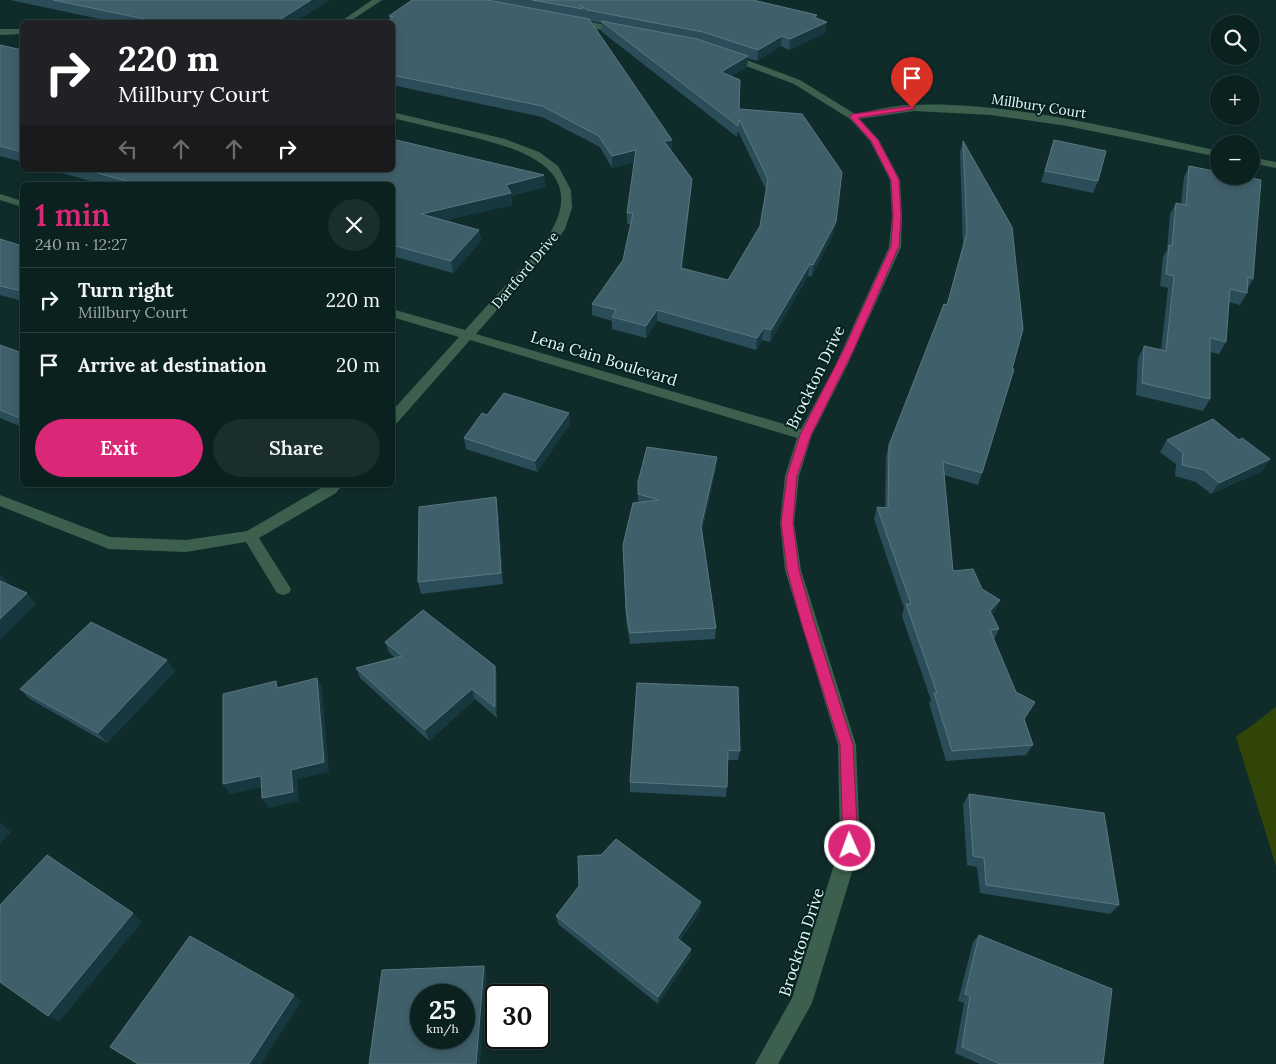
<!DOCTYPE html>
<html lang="en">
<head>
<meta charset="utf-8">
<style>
	body { margin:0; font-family:Lora,serif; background:#192e2d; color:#f1f3f6; height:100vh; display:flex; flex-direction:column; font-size:19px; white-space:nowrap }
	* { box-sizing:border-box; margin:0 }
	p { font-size:16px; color:#9aa3a5 }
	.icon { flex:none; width:28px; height:28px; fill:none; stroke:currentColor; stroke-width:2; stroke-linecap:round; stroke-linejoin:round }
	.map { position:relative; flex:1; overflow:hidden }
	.sheet { position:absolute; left:20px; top:182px; width:375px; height:305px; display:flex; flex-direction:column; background:#0b2120; border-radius:8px; box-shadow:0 2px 8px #0003,0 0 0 1px #2b3e3e }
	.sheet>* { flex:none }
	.hud { position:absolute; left:20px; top:20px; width:375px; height:152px; border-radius:8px; box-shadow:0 2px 8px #0003,0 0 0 1px #2b3e3e; background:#202124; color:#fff; overflow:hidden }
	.buttons { position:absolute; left:1210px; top:15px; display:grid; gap:10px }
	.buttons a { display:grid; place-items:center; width:50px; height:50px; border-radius:50%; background:#0b2120; box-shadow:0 2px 8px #0003,0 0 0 1px #2b3e3e; font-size:25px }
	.speed { position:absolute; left:410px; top:984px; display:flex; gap:10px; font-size:25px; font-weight:700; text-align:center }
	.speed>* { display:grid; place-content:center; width:65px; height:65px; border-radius:50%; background:#0b2120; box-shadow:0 2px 8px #0003,0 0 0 1px #2b3e3e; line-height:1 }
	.speed small { font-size:12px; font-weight:400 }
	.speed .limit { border:2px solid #111; border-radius:8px; background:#fff; color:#111 }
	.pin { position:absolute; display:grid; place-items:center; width:42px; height:42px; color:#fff; margin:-51px -21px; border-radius:50% 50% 50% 0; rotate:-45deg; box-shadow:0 0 5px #0007 }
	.pin .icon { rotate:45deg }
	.me { position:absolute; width:55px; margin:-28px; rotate:358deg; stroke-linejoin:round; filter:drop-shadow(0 0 4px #0008) }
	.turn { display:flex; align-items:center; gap:18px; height:105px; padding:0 15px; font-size:22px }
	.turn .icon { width:65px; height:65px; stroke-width:2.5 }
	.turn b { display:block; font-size:35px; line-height:42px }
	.lanes { display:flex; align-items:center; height:48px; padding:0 15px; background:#0003; justify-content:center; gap:25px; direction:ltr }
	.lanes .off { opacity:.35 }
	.round { display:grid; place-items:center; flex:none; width:52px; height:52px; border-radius:26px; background:#192e2d }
	.headline { display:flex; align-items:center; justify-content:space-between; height:85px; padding:0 15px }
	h1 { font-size:30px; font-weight:600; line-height:38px; color:#db2777 }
	.cta { display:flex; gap:10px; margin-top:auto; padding:10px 15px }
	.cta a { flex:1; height:58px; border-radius:30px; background:#db2777; color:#fff; font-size:20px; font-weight:600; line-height:58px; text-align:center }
	.cta a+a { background:#192e2d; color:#f1f3f6 }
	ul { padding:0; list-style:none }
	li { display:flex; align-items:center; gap:15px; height:65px; padding:0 15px; border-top:1px solid #2b3e3e }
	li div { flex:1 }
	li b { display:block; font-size:19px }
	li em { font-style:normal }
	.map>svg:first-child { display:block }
	.green { fill:#314509 }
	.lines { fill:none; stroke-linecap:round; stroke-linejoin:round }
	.minor { fill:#3c604d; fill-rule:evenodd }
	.wall { fill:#2b4d59; fill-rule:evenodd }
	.shaded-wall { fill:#17383f }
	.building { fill:#3f5f6a; stroke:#5a7780; fill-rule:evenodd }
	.route { fill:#db2777; stroke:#8e194d }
	.labels { text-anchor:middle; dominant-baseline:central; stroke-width:4; stroke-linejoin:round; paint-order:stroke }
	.far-street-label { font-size:14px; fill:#e7f8f7; stroke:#052221 }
	.street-label { font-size:16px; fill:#e7f8f7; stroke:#052221 }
</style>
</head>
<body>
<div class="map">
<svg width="1276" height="1064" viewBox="0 0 1276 1064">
	<rect width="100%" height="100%" fill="#0f2c2b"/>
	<path class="green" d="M1276,707V866L1236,737Z"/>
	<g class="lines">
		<path class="minor" d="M372,0H382L349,22H340Z
			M575,19L621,28L625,31L621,34L572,24L571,22Z
			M0,29H22V34L0,35Z
			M728,53L800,80L855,114C872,111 889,106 907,105C1006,100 1122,130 1219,151V157L1067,126L991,115L914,111L860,119L879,140L900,180L902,217L901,247L847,366L812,435L799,476L794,523L801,570L856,745L860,846L812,1003L778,1064H755L792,998L840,846L838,745L785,570L780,523L785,476L797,438L470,340L397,423L392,425V411L459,337L392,317V309L465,330L544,243C595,169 522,149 464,135C440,129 416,124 392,118V112L505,139L539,152L558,166L571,190L572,208L565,229L552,247L476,334L801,429L835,366L889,247L892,217L890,180L870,141L850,119L794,84L725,58L724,56Z
			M1251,157L1276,162V168L1251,163Z
			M0,194L22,201V207L0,200Z
			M326,485H342L336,493L259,538L291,589L289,593L283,595L277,593L246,542L186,552L109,549L0,506V495L110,537L186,540L247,531Z"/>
	</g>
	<path class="wall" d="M10,0H329L295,22H114Z
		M412,0H753L817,15L816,18L825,33L789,50L781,46L757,61L747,58V67L731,76L739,109L834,233L811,277L808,276L770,342L762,340L756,350L657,321L646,338L612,329V321L592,315V304L623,260L631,224H627V213L634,162L612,168L600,147L542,117L392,85V22L390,20L389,16ZM591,21L601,23L602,32L737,137L738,131L766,190L760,226L728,280L682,269L691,191L671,151Z
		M0,45L22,50V162L0,156Z
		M1054,140L1098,181L1093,193L1041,182Z
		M963,141L1012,369L982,473L978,485L944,475L953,571L1000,600L995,611L992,614L999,629L994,639L1016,692L1035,702L1024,719L1033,745L1026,755L946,761L929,703L931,700L902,616L904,608L874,519L877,507L885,508L886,456L889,445L947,305L963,244L960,152Z
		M1189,166L1253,279L1247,290V293L1240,305L1229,302L1226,342L1219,354L1210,352V399L1203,411L1136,395L1138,358L1144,346L1161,350L1168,288L1160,286L1163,257L1167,250L1170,214L1176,203L1181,204L1184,177Z
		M51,170H392L544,175L545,187L511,196L512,205L445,220L479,230L481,241L453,273L392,256V185H105Z
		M0,239L22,246V301L0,295Z
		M0,345L22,353V427L0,418Z
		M569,413L570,424L537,472L466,449L464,438L487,415Z
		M1167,440H1239L1270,459L1262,471L1211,494L1196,482L1175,476L1176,464L1160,452Z
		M716,469L702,531L716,628L715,639L630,644L626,620L623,545L638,503V482Z
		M496,497L498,509L503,584L421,594L418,582Z
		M385,642L495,666L497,677V718L475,699L429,741L360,678L356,668L395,658L389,652Z
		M175,671L107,743L30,699L20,689Z
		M637,683L740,751L738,760H727V787L726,797L630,792V782Z
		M969,794L1119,905L1110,914L980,893L977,867L967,865L963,804Z
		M700,911L680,940L691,949L690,957L658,1004L558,924L556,916Z
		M979,935L1103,1064H980L955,1053L964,1003L958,1001L973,942Z"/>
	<path class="shaded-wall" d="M311,0H329L295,22H276Z
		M827,22L825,33L789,50L790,39Z
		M782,36L781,46L757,61L758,50Z
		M748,56L747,67L720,83L721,72Z
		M672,140V151L664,141Z
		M636,150V162L612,168V156Z
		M544,175L545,187L511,196L512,205L423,226L421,214L506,185Z
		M692,179L691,191L681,280V268Z
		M836,222L834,233L811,277L813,265Z
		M479,230L481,241L453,273L451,261Z
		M810,264L808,276L770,342L771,330Z
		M657,310V321L646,338V326Z
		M764,328L762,340L756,350L757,338Z
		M569,413L570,424L537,472L535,461Z
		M717,457L716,469L700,538L701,526Z
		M1270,459L1262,471L1211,494L1219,483Z
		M496,497L498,509L503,584L501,573Z
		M1,575L11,586L0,584V576Z
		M27,593L36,604L0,640V619Z
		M1000,600L995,611L985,622L990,611Z
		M167,660L175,671L107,743L98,733Z
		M495,666L497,677V718L495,707Z
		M317,678L322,688L329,772L297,779L299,801L268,808L262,798L291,770Z
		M472,689L475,699L429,741L425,730Z
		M261,776L267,786L230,794L223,784Z
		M0,823L11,832L0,844Z
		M701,902L700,911L676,945L677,938Z
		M133,913L142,922L59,1022L48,1016Z
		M691,949L690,957L658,1004V997Z
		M484,966L487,974L480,1064H476Z
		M294,995L301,1002L261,1064H249Z"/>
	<path class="building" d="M53,0H311L276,22H159Z
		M412,0H487L589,19L672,140L664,141L692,179L681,268L728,280L760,226L768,179L739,119L738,126L601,21L697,39L748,56L721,72L740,80L739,109L802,114L842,172L836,222L813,265L810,264L771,330L764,328L757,338L657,310L646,326L612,317L616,310L592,304L623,260L633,213H627L636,150L612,156L599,136L542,106L392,75V22H386L393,17L389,16Z
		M532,0H753L817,15L813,17L827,22L790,39L782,36L758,50L703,32L587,10L580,5L583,9Z
		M0,45L22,50V152L0,146Z
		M392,139L544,175L506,185L511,193L421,214L479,230L451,261L392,245V185H141L87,170H392Z
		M1054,140L1106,151L1098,181L1045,171Z
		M963,141L1012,227L1023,329L1012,369H1014L982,473L943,462L953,571L973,569L982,589L1000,600L990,611L999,629L990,630L1016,692L1035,702L1024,719L1033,745L952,751L934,693H937L906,604H911L877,507L888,508L889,445L944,304L947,305L967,233Z
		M1189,166L1219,172V176H1242L1261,180L1253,279L1248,277L1247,293L1230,289L1226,342L1210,338V399L1142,383L1144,346L1166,351L1174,276L1166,274L1169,245L1172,246L1176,203L1186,205Z
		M0,239L22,246V291L0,286Z
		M0,345L22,353V419L0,410Z
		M504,393L569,413L535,461L464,438L482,413L487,415Z
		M1213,419L1239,440L1242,438L1270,459L1219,483L1204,470L1182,465L1183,453L1167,440Z
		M647,447L717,457L701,526L716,628L630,633L626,609L623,545L633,503L659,500L638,494V482Z
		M496,497L501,573L418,582L419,507Z
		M0,581L27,593L0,619Z
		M423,610L495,666V707L472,689L425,730L356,668L402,656L385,642Z
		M91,622L167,660L98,733L20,689Z
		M317,678L324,762L291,770L293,792L262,798L261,776L223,784V694L276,681L277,688Z
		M637,683L738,687L740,751L728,750L727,787L630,782Z
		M969,794L1104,813L1119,905L986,885L984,858L973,856Z
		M616,839L701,902L677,938L691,949L658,997L556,916L579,886L578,856L601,855Z
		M47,855L133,913L48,1016L0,982V905Z
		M979,935L1112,989L1103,1064H1000L962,1047L970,996L965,994Z
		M190,936L294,995L249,1064H138L110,1047Z
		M484,966L476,1064H369L382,970ZM421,995H464V1038H421Z"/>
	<path class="route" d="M912,106L915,108L914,109L858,118L878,140L899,180L901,217L899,246L854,349L811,435L797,476L793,523L799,570L814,622L853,745L858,846L855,851L850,853L845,851L843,846L840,745L801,622L787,570L781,523L787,476L800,435L844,349L891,246L893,217L891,180L871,141L849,116L853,114Z"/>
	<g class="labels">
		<g class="far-street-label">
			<text transform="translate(1039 106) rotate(9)">Millbury Court</text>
			<text transform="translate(525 270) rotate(-50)">Dartford Drive</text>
		</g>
		<g class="street-label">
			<text transform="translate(604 358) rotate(17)">Lena Cain Boulevard</text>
			<text transform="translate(815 377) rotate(-64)">Brockton Drive</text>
			<text transform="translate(801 942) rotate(-72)">Brockton Drive</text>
		</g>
	</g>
</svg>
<div class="buttons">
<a><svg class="icon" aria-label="search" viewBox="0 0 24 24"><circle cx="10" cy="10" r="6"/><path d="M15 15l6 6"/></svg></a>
<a>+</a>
<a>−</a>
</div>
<div class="speed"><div>25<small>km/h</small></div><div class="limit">30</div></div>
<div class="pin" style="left:912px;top:108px;background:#d93025"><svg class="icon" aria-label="arrive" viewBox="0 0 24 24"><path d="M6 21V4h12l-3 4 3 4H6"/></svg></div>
<svg class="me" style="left:850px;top:846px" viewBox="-20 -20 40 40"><circle r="17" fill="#db2777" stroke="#fff" stroke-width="3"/><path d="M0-11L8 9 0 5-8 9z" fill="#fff"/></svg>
<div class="hud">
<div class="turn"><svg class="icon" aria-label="right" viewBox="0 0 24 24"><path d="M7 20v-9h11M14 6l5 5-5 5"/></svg><div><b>220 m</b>Millbury Court</div></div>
<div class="lanes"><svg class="icon off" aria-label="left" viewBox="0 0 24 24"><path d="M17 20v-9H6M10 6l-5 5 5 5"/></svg><svg class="icon off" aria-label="ahead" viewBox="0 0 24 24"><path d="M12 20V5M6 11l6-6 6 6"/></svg><svg class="icon off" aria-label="ahead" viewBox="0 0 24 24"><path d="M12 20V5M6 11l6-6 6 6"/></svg><svg class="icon" aria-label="right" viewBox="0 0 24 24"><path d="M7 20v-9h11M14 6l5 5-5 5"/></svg></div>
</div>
<section class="sheet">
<div class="headline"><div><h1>1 min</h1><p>240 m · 12:27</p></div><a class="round"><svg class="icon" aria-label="close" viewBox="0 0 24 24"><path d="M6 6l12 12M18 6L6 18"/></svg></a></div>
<ul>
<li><svg class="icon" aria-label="right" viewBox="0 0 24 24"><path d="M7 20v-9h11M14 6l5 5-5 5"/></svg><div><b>Turn right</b><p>Millbury Court</p></div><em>220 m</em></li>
<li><svg class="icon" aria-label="arrive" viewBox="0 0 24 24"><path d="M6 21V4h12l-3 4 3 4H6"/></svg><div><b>Arrive at destination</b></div><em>20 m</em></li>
</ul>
<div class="cta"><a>Exit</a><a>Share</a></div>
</section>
</div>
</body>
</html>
